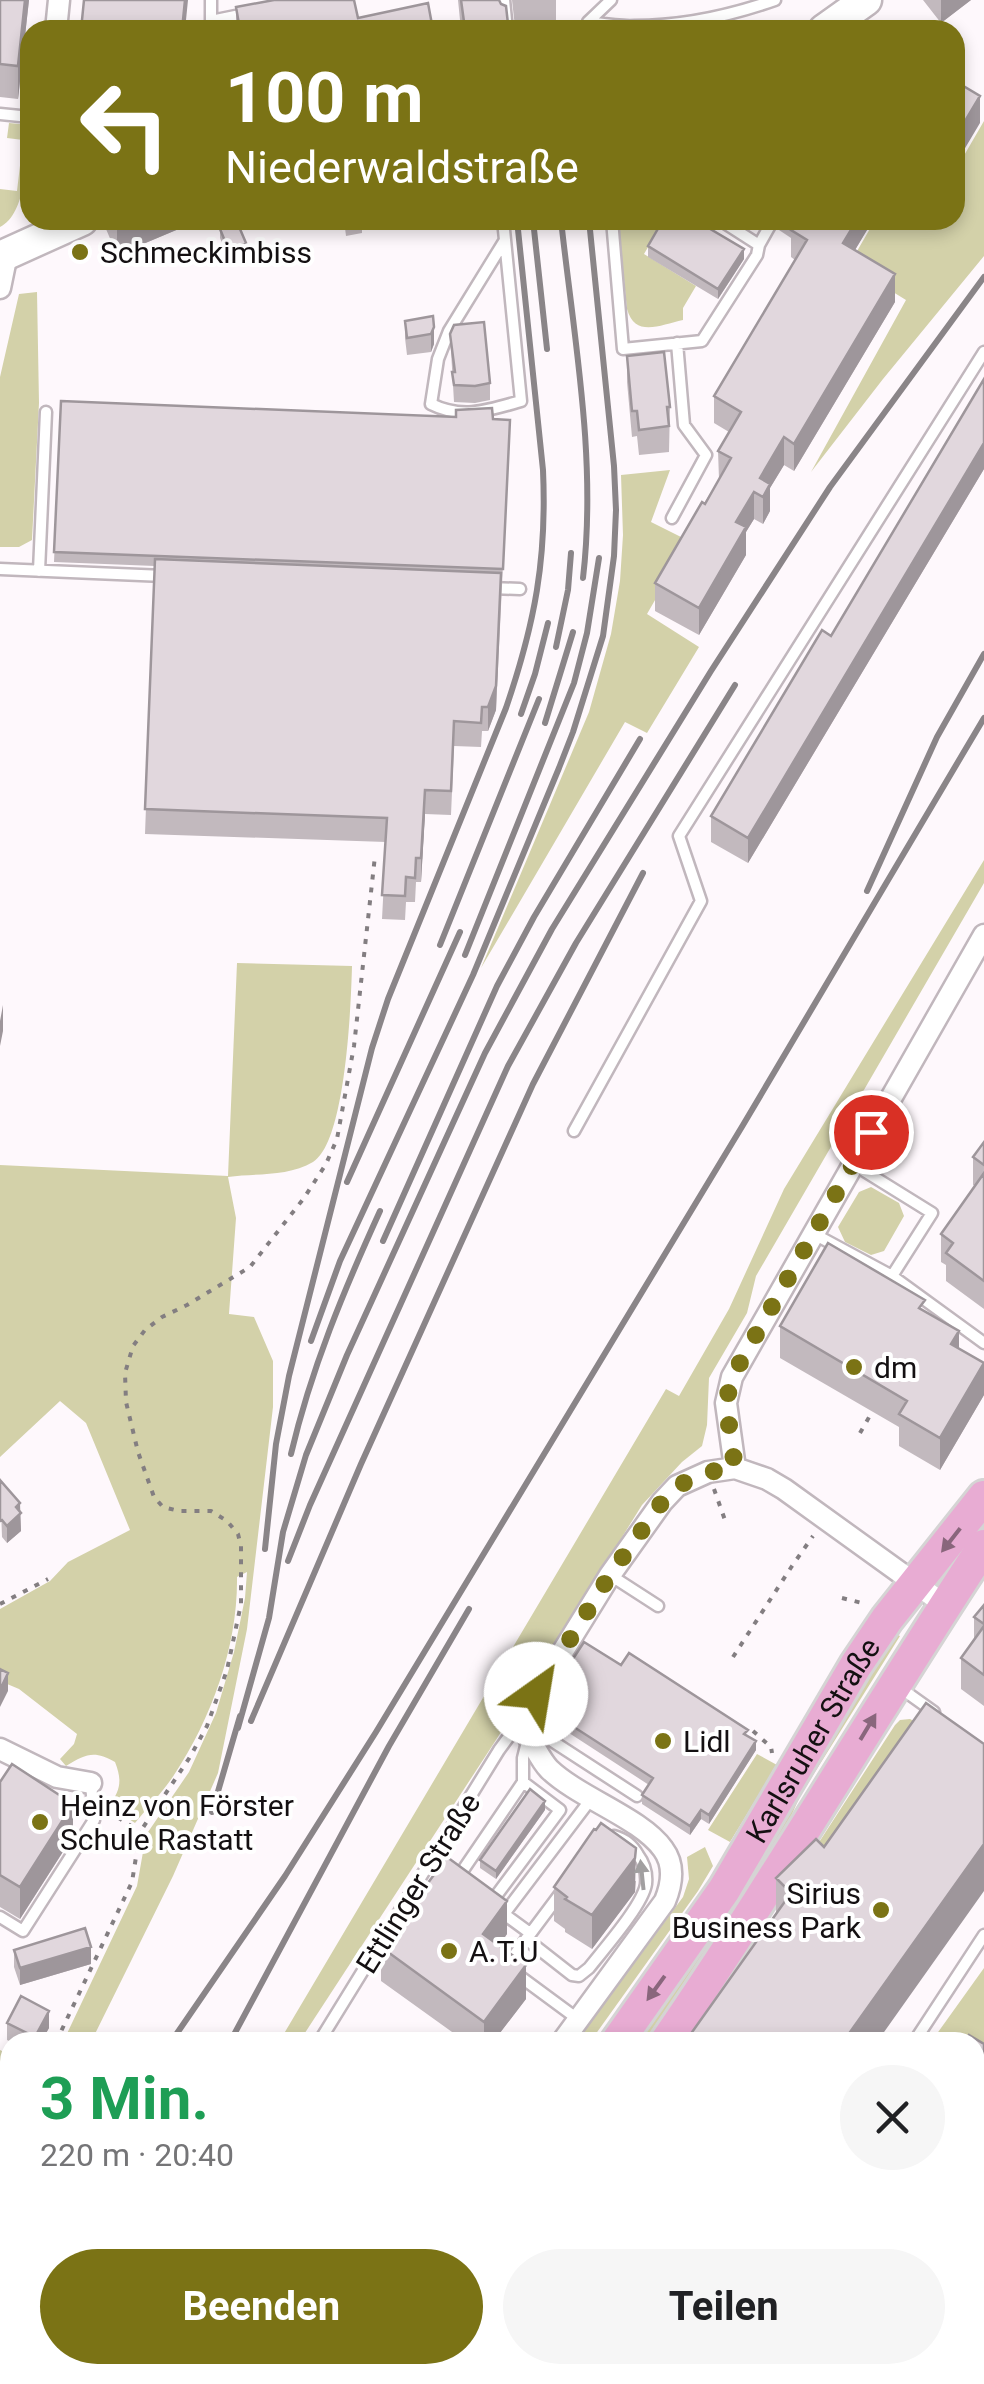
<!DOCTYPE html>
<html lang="de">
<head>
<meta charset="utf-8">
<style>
	body { margin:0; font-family:Roboto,sans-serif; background:#f6f6f6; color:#202124; height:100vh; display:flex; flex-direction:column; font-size:38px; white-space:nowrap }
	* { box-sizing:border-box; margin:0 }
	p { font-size:32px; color:#757577 }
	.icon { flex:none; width:55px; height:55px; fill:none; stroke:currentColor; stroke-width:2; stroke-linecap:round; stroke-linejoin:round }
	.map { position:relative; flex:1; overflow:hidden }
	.sheet { position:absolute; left:0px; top:2032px; width:985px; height:352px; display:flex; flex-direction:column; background:#fff; border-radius:30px 30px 0 0; box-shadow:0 5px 15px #0003 }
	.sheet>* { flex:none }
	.hud { position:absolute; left:20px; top:20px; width:945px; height:210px; border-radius:30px; box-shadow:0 5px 15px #0003; background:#7b7315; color:#fff; overflow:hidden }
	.pin { position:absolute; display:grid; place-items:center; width:85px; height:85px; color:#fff; margin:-42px; border:5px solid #fff; border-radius:50%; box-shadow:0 2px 10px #0007 }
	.me { position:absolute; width:110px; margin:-55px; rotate:32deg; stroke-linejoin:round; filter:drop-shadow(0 0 8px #0008) }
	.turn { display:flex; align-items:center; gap:35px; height:210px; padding:0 40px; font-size:45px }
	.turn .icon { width:130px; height:130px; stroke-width:2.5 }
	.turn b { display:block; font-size:70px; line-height:85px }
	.round { display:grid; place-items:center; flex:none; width:105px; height:105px; border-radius:52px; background:#f6f6f6 }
	.headline { display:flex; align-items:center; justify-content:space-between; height:170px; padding:0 40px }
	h1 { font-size:60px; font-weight:700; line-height:75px; color:#1e9e55 }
	.cta { display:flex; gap:20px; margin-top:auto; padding:20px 40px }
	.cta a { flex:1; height:115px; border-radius:60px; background:#7b7315; color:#fff; font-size:40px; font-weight:700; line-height:115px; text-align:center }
	.cta a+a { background:#f6f6f6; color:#202124 }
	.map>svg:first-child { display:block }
	.green { fill:#d3d1a9 }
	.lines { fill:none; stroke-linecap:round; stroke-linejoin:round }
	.lane-casing { stroke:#c1b7bd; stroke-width:15 }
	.street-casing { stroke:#c1b7bd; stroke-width:25 }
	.secondary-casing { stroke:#c1b7bd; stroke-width:35 }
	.primary-casing { stroke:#d5d4d4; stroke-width:38 }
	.path { stroke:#837e81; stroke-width:4; stroke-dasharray:5 8; stroke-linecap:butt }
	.lane { stroke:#fff; stroke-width:10 }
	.street { stroke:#fff; stroke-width:20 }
	.secondary { stroke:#fff; stroke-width:30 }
	.primary { stroke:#e8acd3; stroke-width:32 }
	.rail { stroke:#8a8588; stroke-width:6 }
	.wall { fill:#c2b9be }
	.shaded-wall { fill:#9e969b }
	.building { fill:#e1d7dd; stroke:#9e969b; stroke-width:2.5 }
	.oneway { fill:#89667c }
	.oneway2 { fill:#a19fa0 }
	.route { stroke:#7b7315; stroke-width:18; stroke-dasharray:0 32.4 }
	.poi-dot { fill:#7b7315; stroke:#fff; stroke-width:4 }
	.labels { text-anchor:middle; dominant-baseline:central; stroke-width:8; stroke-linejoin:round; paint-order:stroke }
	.poi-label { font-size:30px; fill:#141012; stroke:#fff; text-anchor:start }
	.street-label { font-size:30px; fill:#141012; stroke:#fff }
</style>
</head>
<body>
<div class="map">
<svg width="984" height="2384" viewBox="0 0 984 2384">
	<rect width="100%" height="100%" fill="#fef8fc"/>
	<path class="green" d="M984,121V256L883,379L811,472L906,300L849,265L875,220H955V171Z
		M9,123L30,125V129C27,156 27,214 0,227V189L17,191L23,140L7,138Z
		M618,220H664L644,254L696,286L683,308V320C660,325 635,338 627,309Z
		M37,292L39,403L32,540L19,547H0V377L19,294Z
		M670,470L651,522L689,541L647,614L699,647L647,733L625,722L481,968L589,712L611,634L620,581L623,535L621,475Z
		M984,860V883L756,1276L747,1313L709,1378L707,1425L702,1446L682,1462L642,1505L496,1740L299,2042H279L666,1389L679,1396L729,1309L784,1189Z
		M237,963L352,966C351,1004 346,1142 313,1162C288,1177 256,1173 228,1177L236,1218L229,1314L254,1317L273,1361V1407L247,1629L218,1773L173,1876L91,2042H63L137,1886L146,1835L189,1772L216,1713L234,1652L245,1598L247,1572L237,1577C238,1645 212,1718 174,1775C163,1792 148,1807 135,1823L109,1806C121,1789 122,1780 115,1762C94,1750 86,1754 66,1766L60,1759L74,1744L77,1734L19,1689L0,1681V1609L50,1581L68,1562L130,1530L86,1423L60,1401L0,1457V1165L228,1176Z
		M871,1187L899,1203L904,1216L884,1251L871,1255L845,1242L838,1227L859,1192Z
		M894,1633L900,1636L800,1796L776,1851L652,2042H635L715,1933L747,1882L797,1794Z
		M910,1719L920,1724L820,1881L801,1870L895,1725L900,1720Z
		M757,1754L777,1765L730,1842L708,1830Z
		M705,1847L713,1866L698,1891L590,2042H576L683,1897L689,1879L687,1857Z
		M984,1968V2061L975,2042H931Z
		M0,2050L10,2055V2128L0,2121Z
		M10,2304V2375H46L42,2384H0V2317Z
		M95,2375H219L229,2384H90Z"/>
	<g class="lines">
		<defs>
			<path id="lane" d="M211,0V21
				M504,0L507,30
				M588,22C603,24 620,27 635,26C681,26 732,15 775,0
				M210,30L211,21L245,14
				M586,30L588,22L611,0
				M0,114L30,117
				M503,220L505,240L521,401C489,410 463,420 431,404L438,359L449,331L505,240
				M612,220L623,349L702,341L757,255L759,245L720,220
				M759,245L773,220
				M672,518L706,455L684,425L677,343
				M0,569L164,576
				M39,571L46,412
				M491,588L520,589
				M574,1131L701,901L679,836L984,352
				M814,1234L892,1276L932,1213L853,1164
				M892,1276L984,1343
				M610,1575L658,1606
				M899,1687L934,1712
				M459,1876L523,1782V1758L529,1734L546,1737L637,1796
				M489,1897L493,1900L560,1810L523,1782
				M0,1917L23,1931L94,1820L91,1783
				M530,1933L504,1914L591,1799
				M526,1939L572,1975L579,1976L589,1968C603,1950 643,1905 646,1884C647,1874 644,1863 638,1855C632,1844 625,1839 614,1836
				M507,1965L560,1894
				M518,1975L579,2020
				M319,2042L499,1750L518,1724
				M914,2042L984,1935
				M693,2384L698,2375"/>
			<path id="street" d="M56,30L59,0
				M0,288L7,254
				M945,1605L784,1489L767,1479L735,1468L726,1403L732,1377L984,935
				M0,1749L57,1777L91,1783
				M562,2042L665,1901C672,1884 675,1865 663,1849C641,1818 579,1798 549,1769C536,1755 533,1738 518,1724L610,1575L662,1502L677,1486L708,1472L735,1468"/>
			<path id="secondary" d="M824,30L866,0
				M0,257L82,220
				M0,2158L10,2166
				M277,2375L287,2384
				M307,2375L329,2384"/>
			<g id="primary">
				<path id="s1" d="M617,2042L724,1890L856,1665L887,1619L984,1497"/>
				<path d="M666,2042C777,1880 876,1710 984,1546"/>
				<path d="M373,2384L379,2375"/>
				<path d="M417,2384L424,2375"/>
			</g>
		</defs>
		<use href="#lane" class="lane-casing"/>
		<use href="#street" class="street-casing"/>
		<use href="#secondary" class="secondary-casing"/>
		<use href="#primary" class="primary-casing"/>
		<path class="path" d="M860,1433L872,1412
			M714,1489L726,1523
			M842,1598L866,1604
			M0,1604L48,1579
			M733,1657L792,1566L813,1536
			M753,1731L771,1747L772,1753
			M107,1810L140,1832
			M56,2042L132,1882L140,1832L190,1757L207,1726L227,1670L241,1604V1546L238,1534L227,1521L211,1511H179L163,1507L154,1497L138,1452L126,1402L125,1373L133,1346L145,1330L162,1317L187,1305L250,1267L304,1198L326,1164L337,1139L354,1046L375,856
			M0,2371L10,2358"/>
		<use href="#lane" class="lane"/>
		<use href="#street" class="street"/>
		<use href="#secondary" class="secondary"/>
		<use href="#primary" class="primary"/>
		<path class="rail" d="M533,220L547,349
			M561,220C574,339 597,459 583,578
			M556,647L568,590L571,553
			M521,714L535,674L548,623
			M545,723L573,632
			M867,891L937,737L984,654
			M440,945L539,699
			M465,955L574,683L587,633L599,558
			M347,1182L460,932
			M383,1241L497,986L534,917L640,739
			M311,1341L340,1261L473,975L559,768L573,732L603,636L614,556L616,510L614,466L589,220
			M291,1454C311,1369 344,1290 380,1211
			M265,1549L276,1444L289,1376L372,1048L388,999L506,708C535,623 547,559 543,470L517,220
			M288,1561L310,1505L508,1066L576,943L735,685
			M251,1721L361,1464L533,1084L643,873
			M238,1728L269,1618L283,1532L306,1455L347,1355L485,1053L552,929L711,671L830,487L984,277
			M212,1812L240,1716
			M171,2042L285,1876L376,1732L743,1125L984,718
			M230,2042L389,1746L469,1609
			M0,2282L10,2269
			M0,2306L10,2293
			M69,2384L72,2375"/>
	</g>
	<path class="wall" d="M0,0H29L18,99L0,97Z
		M458,0H499L501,4L506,6L508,30H461Z
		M512,0H556V26L515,27Z
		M923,0H971L941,23Z
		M236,7L358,18L433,30H236Z
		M106,220H200L117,255L106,229Z
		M344,220H362V233L346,236Z
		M779,220H873L855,250L895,302L794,471L784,465L770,488V511L763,524L754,519L746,532V555L699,635L655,611V583L719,479L718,451L729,432L714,423V396L795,260L791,257V238L779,230Z
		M220,229L246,243V252L227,255L220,238Z
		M648,246L744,259L718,299L648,257Z
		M433,316L434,344L431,352L407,355L405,338V321Z
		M450,334L490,383V400L475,403L454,402Z
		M627,356L670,407L669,452L639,455L637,436L632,437L627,382Z
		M984,379V469L748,863L711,842V816L831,636Z
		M61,401L510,420L496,710L488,731H482L481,747L454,746L451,815L425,814L421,882H416L415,902H406L405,920L382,919L386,842L145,834L155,566L54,562Z
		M984,1142V1309L946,1281V1265L941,1262V1234L975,1186L973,1185V1157Z
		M925,1312L959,1348L984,1363V1395L940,1470L899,1446V1427L780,1358V1326Z
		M0,1480L20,1512L21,1531L7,1543L2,1537Z
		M984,1605V1706L961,1689V1658L974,1639V1617Z
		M621,1665L748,1736L756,1750L709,1824L701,1819L690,1835L642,1804V1795L649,1785L546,1718V1709L552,1699V1691Z
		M0,1782L73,1836L20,1919L0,1907Z
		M545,1810L496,1879L480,1868V1860Z
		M824,1847L776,1915V1878Z
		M636,1881L635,1892L592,1949L565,1932V1929L554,1921V1887Z
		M507,1934L499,1946L526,1999L493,2042H466L381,1981V1947Z
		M14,1950L91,1964L20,1985L14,1967Z
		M7,2023L49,2028L41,2042H11L7,2040Z
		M975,2042L984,2044V2116L975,2110Z
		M975,2121L984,2127V2258L975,2252Z
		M495,2375H605L599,2384H508Z
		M817,2375H937L931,2384H824V2380Z"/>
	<path class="shaded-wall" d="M25,0H29L18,99V66Z
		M185,0H188L185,30H182Z
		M941,0H971L941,23Z
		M980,96V123L955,165V138Z
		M117,220H200L117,255Z
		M857,220H873L843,270V243Z
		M744,249V259L718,299V289Z
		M895,274V302L794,471V444Z
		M434,327V344L431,352V334Z
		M784,437V465L770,488V511L763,524V497L760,478Z
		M984,443V469L748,863V838Z
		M754,492V519L746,532V555L699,635V608L736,522Z
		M501,573L496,710L488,731V707Z
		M425,790V814L421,882V858Z
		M3,1005V1031L0,1046V1021Z
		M959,1331V1363L951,1344Z
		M984,1363V1395L940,1470V1438Z
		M20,1503L21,1531L7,1543V1526L16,1507Z
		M8,1673V1691L0,1707V1690Z
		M756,1741V1750L709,1824V1815Z
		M545,1801V1810L496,1879V1871Z
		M73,1804V1836L20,1919V1887Z
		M701,1810V1819L690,1835V1826Z
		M984,1844V1891L877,2042H843Z
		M636,1848L635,1892L592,1949V1915Z
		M507,1901V1934L483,1967V1934Z
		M91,1947V1964L20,1985V1968Z
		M526,1965V1999L493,2042H484V2022Z
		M49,2011V2028L41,2042H35V2037Z
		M984,2169V2195L975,2208V2183Z
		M982,2272L984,2326L975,2340V2284Z
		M581,2375H605L599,2384H575Z
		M915,2375H937L931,2384H911Z"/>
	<path class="building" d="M0,0H25L18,66L0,64Z
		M84,0H185L182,30H81Z
		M274,0H354L358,18L428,3L433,30H240L236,7Z
		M461,0H499L501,4L506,6L508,24L465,29Z
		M955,81L980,96L955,138Z
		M663,220H695L744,249L718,289L648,246Z
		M797,220H857L843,243L895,274L794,444L784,437L760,478L770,484L763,497L754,492L736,522L746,527L699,608L655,583L702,502L705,504L731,458L718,451L741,412L714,396L807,240L791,230Z
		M237,222L246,243L227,246L220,229Z
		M433,316L434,327L431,334L407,338L405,321Z
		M484,322L490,383L475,386L454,385L452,372H455L450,334L454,325Z
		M664,352L670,407H667L669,426L639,430L637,411H632L627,356Z
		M984,379V443L748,838L711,816L822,630L831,636Z
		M61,401L456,417V410L492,408L493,419L510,420L503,569L54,552Z
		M155,559L501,573L496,686L488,707H482L481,723L454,721L451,791L425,790L421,858H416L415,878L406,877L405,896L382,895L387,818L145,809Z
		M984,1142V1165L973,1157Z
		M984,1173V1281L946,1253L953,1243L941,1234Z
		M828,1243L925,1300L919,1308L959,1331L951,1344L984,1363L940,1438L899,1414L907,1401L780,1326Z
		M0,1480L20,1503L16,1507L21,1513L7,1526L2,1520L0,1521Z
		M984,1605V1624L974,1617Z
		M984,1626V1675L961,1658Z
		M584,1642L621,1665L629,1653L748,1730L744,1734L756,1741L709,1815L701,1810L690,1826L642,1795L653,1778L546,1709L556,1694L552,1691Z
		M0,1669L8,1673L0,1690Z
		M926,1703L984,1744V1844L843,2042H685L791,1893L776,1878L816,1839L824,1847Z
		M12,1764L73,1804L20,1887L0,1875V1782Z
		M530,1789L545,1801L496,1871L480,1860Z
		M601,1823L636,1848L635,1858L592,1915L565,1899L567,1897L554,1887L594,1829L596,1830Z
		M447,1857L507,1901L483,1934L526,1965L484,2022L381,1947Z
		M85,1928L91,1947L20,1968L14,1950Z
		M21,1996L49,2011L35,2037L7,2023Z
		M969,2035L984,2044V2090L975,2084V2042H964Z
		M975,2121L984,2127V2169L975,2183Z
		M975,2188L984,2193V2232L975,2227Z
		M975,2268L982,2272L975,2284Z
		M975,2288L984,2294L975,2307Z
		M543,2375H581L575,2384H556Z
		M833,2375H915L911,2381L915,2384H846Z"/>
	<defs><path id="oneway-solid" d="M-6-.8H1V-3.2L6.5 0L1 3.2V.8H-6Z" transform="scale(2.5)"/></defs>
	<g class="oneway">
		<use href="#oneway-solid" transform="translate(951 1540) rotate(128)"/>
		<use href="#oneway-solid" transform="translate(868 1727) rotate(-59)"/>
		<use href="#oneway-solid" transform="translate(656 1988) rotate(126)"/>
	</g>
	<use class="oneway2" href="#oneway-solid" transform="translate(642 1875) rotate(-96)"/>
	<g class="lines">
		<path class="route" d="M536,1694L610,1575L662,1502L677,1486L708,1472L735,1468L726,1403L732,1377L871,1132"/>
	</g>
	<g class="poi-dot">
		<circle cx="80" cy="252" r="10"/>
		<circle cx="854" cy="1367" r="10"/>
		<circle cx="663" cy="1741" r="10"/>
		<circle cx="40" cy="1822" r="10"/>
		<circle cx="881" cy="1910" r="10"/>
		<circle cx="449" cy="1951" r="10"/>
	</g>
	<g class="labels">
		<g class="poi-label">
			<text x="100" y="252">Schmeckimbiss</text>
			<text x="874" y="1367">dm</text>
			<text x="683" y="1741">Lidl</text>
			<text x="60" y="1805">Heinz von Förster<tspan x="60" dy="34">Schule Rastatt</tspan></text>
			<text x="861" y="1893" text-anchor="end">Sirius<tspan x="861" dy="34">Business Park</tspan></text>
			<text x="469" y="1951">A.T.U</text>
		</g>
		<g class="street-label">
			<text stroke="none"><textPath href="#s1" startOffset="360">Karlsruher Straße</textPath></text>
			<text transform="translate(418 1883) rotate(-58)">Ettlinger Straße</text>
		</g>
	</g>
</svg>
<div class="pin" style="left:871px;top:1132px;background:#d93025"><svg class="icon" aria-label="arrive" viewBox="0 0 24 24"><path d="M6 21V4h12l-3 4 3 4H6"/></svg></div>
<svg class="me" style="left:536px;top:1694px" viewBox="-20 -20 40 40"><circle r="19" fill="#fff"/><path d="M0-13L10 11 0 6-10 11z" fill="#7b7315"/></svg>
<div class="hud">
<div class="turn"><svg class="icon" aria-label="left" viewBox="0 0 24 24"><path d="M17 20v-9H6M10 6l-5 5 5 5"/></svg><div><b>100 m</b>Niederwaldstraße</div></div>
</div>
<section class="sheet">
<div class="headline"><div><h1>3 Min.</h1><p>220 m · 20:40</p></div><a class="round"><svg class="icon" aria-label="close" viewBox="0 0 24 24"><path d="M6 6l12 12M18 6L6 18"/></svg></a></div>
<div class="cta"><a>Beenden</a><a>Teilen</a></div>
</section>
</div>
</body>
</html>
